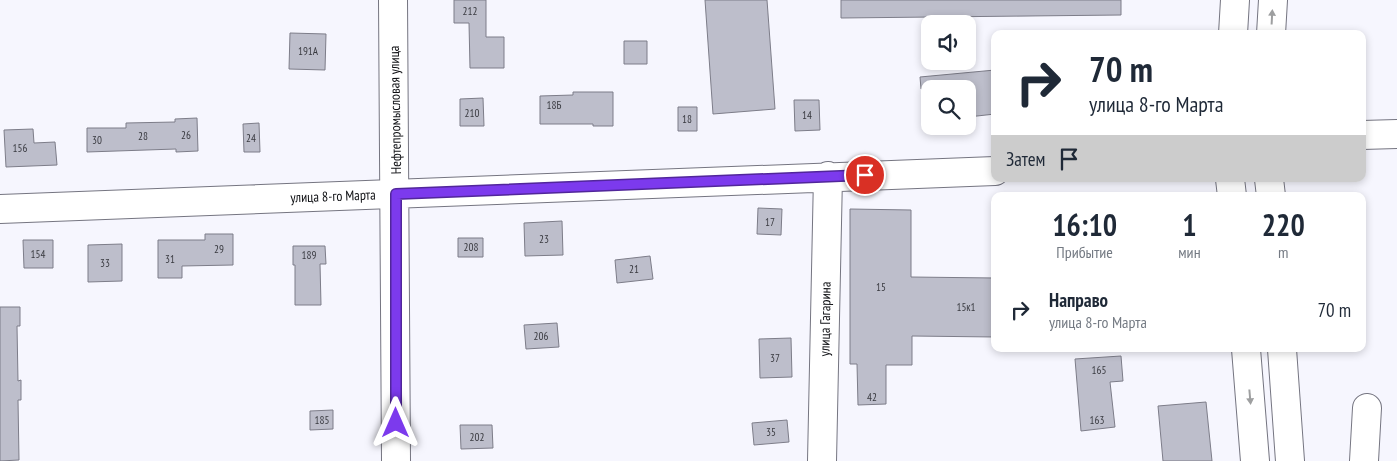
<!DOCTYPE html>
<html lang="ru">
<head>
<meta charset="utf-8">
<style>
	body { margin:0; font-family:"PT Sans Narrow",sans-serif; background:#f2f2f3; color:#1f2937; height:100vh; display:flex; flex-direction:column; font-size:19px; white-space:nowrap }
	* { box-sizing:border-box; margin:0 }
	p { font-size:16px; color:#747a83 }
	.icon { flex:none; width:28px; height:28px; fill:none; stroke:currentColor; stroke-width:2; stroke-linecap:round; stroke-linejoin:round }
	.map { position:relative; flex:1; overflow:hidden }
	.details { position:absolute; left:991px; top:192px; width:375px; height:160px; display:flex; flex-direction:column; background:#fff; border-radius:10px; box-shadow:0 2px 8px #0003 }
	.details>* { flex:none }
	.banner { position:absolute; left:991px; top:30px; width:375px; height:152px; border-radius:10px; box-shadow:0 2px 8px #0003; background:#fff; color:#1f2937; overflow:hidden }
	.fabs { position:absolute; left:921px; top:15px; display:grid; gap:10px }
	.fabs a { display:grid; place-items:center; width:55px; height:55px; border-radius:10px; background:#fff; box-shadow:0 2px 8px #0003; font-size:25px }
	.pin { position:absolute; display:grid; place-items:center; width:42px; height:42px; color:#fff; margin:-21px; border:2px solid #fff; border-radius:50%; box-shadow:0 1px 5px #0007 }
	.me { position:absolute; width:55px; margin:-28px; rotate:0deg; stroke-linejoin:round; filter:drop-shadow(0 0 4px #0008) }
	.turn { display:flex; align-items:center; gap:18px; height:105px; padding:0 15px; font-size:22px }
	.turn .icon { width:65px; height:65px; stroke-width:2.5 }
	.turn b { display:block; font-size:35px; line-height:42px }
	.then { display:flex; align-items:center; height:48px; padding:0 15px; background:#0003; gap:10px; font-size:19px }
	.eta { display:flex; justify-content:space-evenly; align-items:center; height:85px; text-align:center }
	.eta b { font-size:30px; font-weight:600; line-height:35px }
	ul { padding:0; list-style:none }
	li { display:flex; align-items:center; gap:15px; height:65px; padding:0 15px }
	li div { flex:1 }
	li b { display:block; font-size:19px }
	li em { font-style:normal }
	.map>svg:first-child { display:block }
	.building { fill:#bdbecb; stroke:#7d7d89 }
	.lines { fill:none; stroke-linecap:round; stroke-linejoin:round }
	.minor-casing { stroke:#757581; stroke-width:30 }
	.minor { stroke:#fff; stroke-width:28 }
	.oneway { fill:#9e9fa0 }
	.route-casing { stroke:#51269a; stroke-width:12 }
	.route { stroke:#7c3aed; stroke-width:9 }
	.labels { text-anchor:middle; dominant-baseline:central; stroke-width:4; stroke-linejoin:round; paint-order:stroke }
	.number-label { font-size:11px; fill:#393a40 }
	.street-label { font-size:14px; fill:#0d0e12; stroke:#fff }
</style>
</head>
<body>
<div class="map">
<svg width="1397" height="461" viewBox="0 0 1397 461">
	<rect width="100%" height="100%" fill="#f6f6fe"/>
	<path class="building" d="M454,0H486V37H504V68H470L469,23H454Z
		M705,0H767L775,109L713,114Z
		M841,0H1121V15L841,18Z
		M290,33L326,34L325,70L289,69Z
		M624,41H647V64H624Z
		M995,70V114L968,117V89H921L920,77Z
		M573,92H613V126H593V124H540V96L573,95Z
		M483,98L484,126H460V99Z
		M794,100H819L820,130L795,131Z
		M678,107H697V131H678Z
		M197,118L198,151L176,152V149L87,152V128H126V123L175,122V119Z
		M259,123L260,152H244L243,124Z
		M33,129L34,143L55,142L57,165L6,167L4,130Z
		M758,208L782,209L781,235L757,234Z
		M850,209L911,210V277L995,278V337L912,336V365H886V404L858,405L857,364H850Z
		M562,221L563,255L525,256L524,223Z
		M205,234H233V265L182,266V278H158V240H205Z
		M458,238H483V257H458Z
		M23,240H53V268H24Z
		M122,244V281L88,282V245Z
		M293,246H325L326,264H320L321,305H295V265H293Z
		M650,256L653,279L617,283L615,260Z
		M0,307H20V326H17L18,381L21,380V400H18L19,460L0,461Z
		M557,323L559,347L526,349L524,325Z
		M791,338L792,377L760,378L759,339Z
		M1121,356L1123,381L1110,382L1115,427L1081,431L1075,359Z
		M1206,402L1212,461H1163L1158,406Z
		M333,410V429L310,430V411Z
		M787,420L789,442L754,445L752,423Z
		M460,425H492L493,448L461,449Z"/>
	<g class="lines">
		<defs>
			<path id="minor" d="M393,0L396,461
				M1233,34L1235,0
				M1271,34L1273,0
				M1362,135L1397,134
				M1230,179L1232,196
				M1269,179L1271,196
				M0,209L995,171
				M1246,349L1255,461
				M1282,349L1290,461
				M822,461L828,176
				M1364,461L1367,408"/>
		</defs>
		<use href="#minor" class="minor-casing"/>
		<use href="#minor" class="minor"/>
	</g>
	<defs><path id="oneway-solid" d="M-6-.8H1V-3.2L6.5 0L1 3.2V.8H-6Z" transform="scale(1.25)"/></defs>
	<g class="oneway">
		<use href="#oneway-solid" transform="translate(1272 17) rotate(-87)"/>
		<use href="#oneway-solid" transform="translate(1250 397) rotate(85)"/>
	</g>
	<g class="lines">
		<defs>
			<path id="route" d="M396,423V194L865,175"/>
		</defs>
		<use href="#route" class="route-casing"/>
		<use href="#route" class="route"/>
	</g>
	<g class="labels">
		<g class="number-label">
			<text x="470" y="11">212</text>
			<text x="308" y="51">191А</text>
			<text x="554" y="105">18Б</text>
			<text x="472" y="113">210</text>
			<text x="807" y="115">14</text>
			<text x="687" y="119">18</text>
			<text x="186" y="135">26</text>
			<text x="143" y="136">28</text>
			<text x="251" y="138">24</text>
			<text x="97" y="140">30</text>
			<text x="20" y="148">156</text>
			<text x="770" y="222">17</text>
			<text x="544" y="239">23</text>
			<text x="471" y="247">208</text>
			<text x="219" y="249">29</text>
			<text x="38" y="254">154</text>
			<text x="309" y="255">189</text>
			<text x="170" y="259">31</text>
			<text x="105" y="263">33</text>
			<text x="634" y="269">21</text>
			<text x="881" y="287">15</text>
			<text x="966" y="307">15к1</text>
			<text x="541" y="336">206</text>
			<text x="775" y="358">37</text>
			<text x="1099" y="370">165</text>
			<text x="872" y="397">42</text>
			<text x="322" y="420">185</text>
			<text x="1097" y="420">163</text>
			<text x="771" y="432">35</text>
			<text x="477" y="437">202</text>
		</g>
		<g class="street-label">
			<text transform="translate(395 110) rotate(-91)">Нефтепромысловая улица</text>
			<text transform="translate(333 196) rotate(-2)">улица 8-го Марта</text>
			<text transform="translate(825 319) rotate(-89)">улица Гагарина</text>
		</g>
	</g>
</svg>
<div class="fabs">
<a><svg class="icon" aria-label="sound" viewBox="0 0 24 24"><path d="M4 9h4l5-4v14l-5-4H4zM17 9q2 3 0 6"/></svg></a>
<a><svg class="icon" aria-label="search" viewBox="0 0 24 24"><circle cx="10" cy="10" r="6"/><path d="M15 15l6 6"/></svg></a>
</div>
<div class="pin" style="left:865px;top:175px;background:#d93025"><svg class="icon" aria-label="arrive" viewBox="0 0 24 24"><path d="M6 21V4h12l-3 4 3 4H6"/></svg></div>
<svg class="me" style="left:396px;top:423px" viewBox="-20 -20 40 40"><path d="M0-17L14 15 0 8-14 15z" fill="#7c3aed" stroke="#fff" stroke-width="4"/></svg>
<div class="banner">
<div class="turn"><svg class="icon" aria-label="right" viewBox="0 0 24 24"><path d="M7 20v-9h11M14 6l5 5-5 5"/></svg><div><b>70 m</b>улица 8-го Марта</div></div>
<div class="then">Затем<svg class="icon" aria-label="arrive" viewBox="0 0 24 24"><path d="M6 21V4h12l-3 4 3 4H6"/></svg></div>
</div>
<section class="details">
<div class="eta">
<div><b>16:10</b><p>Прибытие</p></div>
<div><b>1</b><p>мин</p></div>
<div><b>220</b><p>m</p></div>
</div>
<ul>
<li><svg class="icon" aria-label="right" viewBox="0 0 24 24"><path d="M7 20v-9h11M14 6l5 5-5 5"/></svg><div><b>Направо</b><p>улица 8-го Марта</p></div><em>70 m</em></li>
</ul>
</section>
</div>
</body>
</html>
